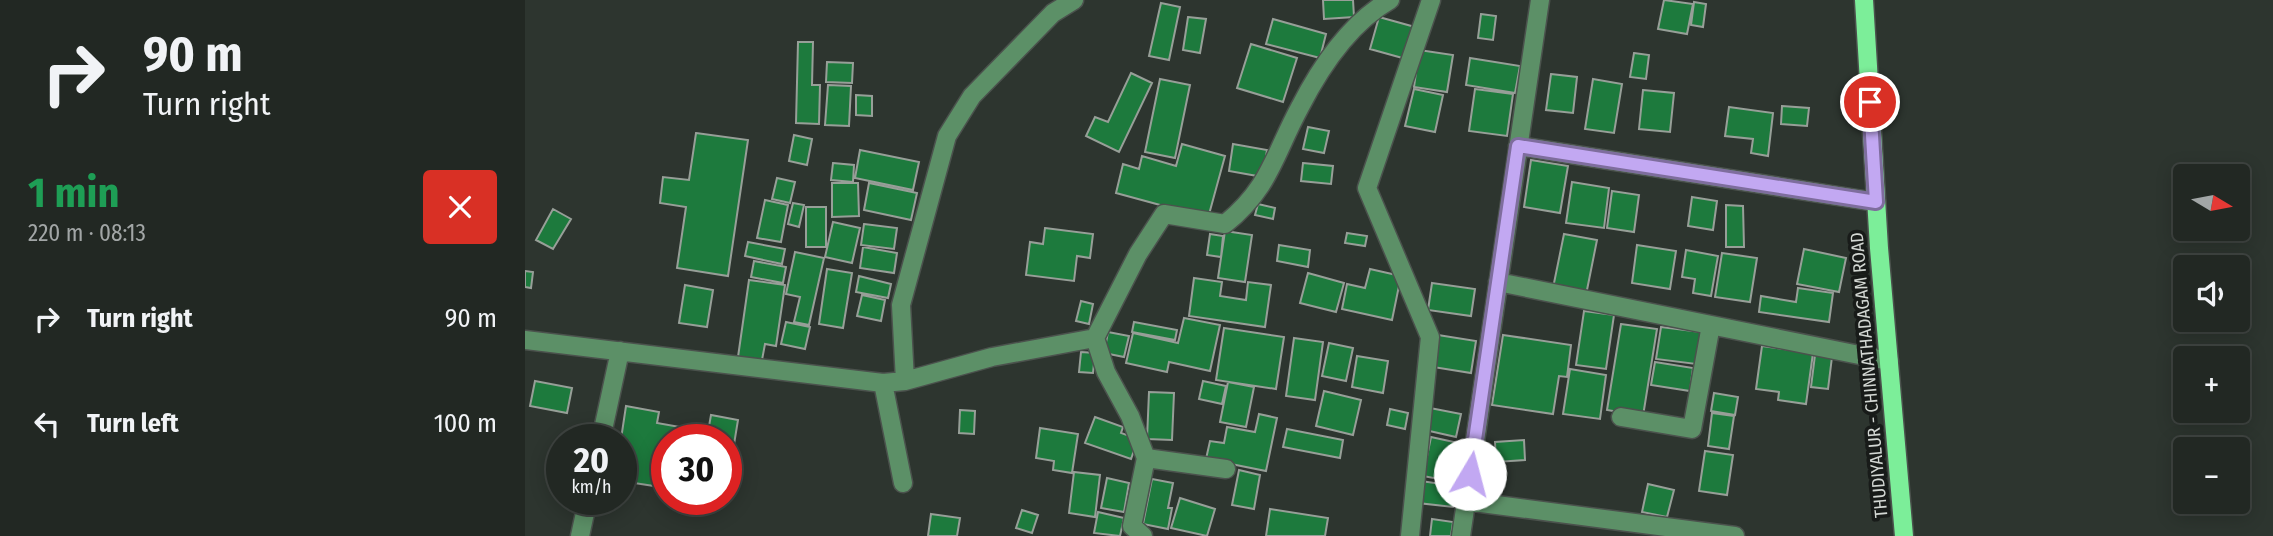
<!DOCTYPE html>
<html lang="en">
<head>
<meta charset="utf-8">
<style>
	body { margin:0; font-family:"Fira Sans Condensed",sans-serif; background:#2a302b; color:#f1f3f6; height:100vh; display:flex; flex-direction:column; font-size:26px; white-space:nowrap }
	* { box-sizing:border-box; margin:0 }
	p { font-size:23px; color:#a2a6a6 }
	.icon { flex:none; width:38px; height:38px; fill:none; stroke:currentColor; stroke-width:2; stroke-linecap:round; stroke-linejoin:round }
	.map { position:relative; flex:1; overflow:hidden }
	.side { display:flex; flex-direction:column; background:#222823; width:525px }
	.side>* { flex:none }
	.banner { background:#222823; color:#f1f3f6; overflow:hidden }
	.needle { width:46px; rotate:100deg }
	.fabs { position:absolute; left:1648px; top:164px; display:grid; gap:14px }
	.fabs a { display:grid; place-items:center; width:77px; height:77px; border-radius:7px; background:#222823; box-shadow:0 4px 18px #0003,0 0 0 2px #3f4441; font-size:35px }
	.speed { position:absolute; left:21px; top:424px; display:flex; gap:14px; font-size:35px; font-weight:700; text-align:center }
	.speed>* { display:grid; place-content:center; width:91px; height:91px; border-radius:50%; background:#222823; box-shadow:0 4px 18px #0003,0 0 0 2px #3f4441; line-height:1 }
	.speed small { font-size:18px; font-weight:400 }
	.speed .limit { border:10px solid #d22; background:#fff; color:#111 }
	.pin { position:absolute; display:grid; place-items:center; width:60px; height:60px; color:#fff; margin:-30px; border:4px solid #fff; border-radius:50%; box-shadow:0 2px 7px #0007 }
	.me { position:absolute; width:77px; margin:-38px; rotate:8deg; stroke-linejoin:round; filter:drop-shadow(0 0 5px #0008) }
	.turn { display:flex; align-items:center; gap:24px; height:147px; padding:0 28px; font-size:32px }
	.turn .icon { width:91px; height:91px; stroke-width:2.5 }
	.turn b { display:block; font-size:49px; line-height:60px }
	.round { display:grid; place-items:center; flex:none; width:74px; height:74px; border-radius:7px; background:#2a302b }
	.summary { display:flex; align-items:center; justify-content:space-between; height:119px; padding:0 28px }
	h1 { font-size:42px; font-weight:700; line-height:52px; color:#1e9e55 }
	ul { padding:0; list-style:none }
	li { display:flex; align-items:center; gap:21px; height:105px; padding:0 28px }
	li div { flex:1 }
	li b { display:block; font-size:26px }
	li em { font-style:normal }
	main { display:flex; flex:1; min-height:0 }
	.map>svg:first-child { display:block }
	.building { fill:#1d7a3d; stroke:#979f98; stroke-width:2 }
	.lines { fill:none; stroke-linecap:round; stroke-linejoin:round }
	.minor-casing { stroke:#4b524d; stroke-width:21 }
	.major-casing { stroke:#4b524d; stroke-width:21 }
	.minor { stroke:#5c9067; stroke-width:18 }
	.major { stroke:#7cee99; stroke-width:18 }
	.route-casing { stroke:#7e6d9d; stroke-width:18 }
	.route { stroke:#c2a8f2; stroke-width:12 }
	.labels { text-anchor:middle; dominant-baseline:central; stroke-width:7; stroke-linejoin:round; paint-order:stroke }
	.street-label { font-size:18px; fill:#d3d7d3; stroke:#181b19 }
</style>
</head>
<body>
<main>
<section class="side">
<div class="banner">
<div class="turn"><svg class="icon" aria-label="right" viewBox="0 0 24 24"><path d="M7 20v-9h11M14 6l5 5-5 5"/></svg><div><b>90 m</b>Turn right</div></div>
</div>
<div class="summary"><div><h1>1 min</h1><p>220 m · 08:13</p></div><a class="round" style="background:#d93025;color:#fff"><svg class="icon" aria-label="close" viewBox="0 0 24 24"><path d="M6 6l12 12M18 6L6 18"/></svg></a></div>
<ul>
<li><svg class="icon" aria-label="right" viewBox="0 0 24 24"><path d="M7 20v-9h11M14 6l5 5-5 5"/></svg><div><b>Turn right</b></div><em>90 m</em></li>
<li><svg class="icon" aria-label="left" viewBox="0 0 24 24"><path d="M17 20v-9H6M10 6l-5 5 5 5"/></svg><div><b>Turn left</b></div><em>100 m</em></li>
</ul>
</section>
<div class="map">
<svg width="1748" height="536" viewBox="0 0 1748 536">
	<rect width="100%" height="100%" fill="#2d352f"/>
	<path class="building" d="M798,0H828L829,17L799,19Z
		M1139,0L1168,4L1162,34L1133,29Z
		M1169,2L1181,4L1178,27L1166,25Z
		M636,3L655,7L644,60L624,56Z
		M956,14L971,16L968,40L953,38Z
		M663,17L681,19L675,53L658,50Z
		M854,17L890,27L881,59L845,49Z
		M748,19L801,34L795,58L741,44Z
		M273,42H288L287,85H295L294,124L271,123Z
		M726,44L772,58L758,102L712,88Z
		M894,50L928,55L922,92L889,87Z
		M1109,53L1124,55L1121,79L1105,77Z
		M945,58L995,66L990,93L941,85Z
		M302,62L328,63L327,83L301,82Z
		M606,73L627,83L594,152L561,136L570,117L583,122Z
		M1026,74L1052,77L1048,113L1021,110Z
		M635,79L665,85L650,158L620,152Z
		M1068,79L1097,84L1089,133L1060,129Z
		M303,85L326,86L324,126L300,125Z
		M889,89L918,95L910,132L880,126Z
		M950,89L988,94L982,136L944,131Z
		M1118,90L1149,93L1145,132L1114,129Z
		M331,95L347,96V116L331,115Z
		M1257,106L1284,108L1282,126L1256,124Z
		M1204,107L1248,113L1243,156L1226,153L1228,139L1200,136Z
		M783,127L804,131L799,153L778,149Z
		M171,133L223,140L203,276L152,268L161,207L135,203L138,177L164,180Z
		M269,135L287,139L282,165L264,161Z
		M657,144L700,156L683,218L591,193L598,164L614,169L617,156L651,166Z
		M708,144L742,150L738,177L704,171Z
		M335,150L394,162L388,190L330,178Z
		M1006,160L1043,166L1035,213L999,207Z
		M308,163L329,165L328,182L306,180Z
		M778,163L808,166L806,184L776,181Z
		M252,178L270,182L265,203L247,199Z
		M1047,182L1084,188L1079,228L1041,223Z
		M307,183H333L334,216L307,217Z
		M344,183L392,193L386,220L339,210Z
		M1087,191L1114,195L1109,232L1082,228Z
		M1167,197L1192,201L1188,230L1163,226Z
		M240,200L263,205L256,242L232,238Z
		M268,203L279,205L274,227L263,224Z
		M733,204L750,208L748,219L730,215Z
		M1201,205L1218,206L1219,247H1201Z
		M281,207H301V247H281Z
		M28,209L46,219L28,249L11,240Z
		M308,222L335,228L327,263L300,257Z
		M339,224L372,228L369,249L336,245Z
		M520,228L568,234L565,258L552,256L549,281L501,275L505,242L518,244Z
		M700,231L727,235L720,282L693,278Z
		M822,233L842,236L840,246L820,243Z
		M685,234L698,236L696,257L682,255Z
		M1039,234L1072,240L1061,295L1028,288Z
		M223,242L260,249L257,264L220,256Z
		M754,245L785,250L783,267L752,261Z
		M1112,245L1151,251L1145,289L1107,283Z
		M338,247L372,253L369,273L335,268Z
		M1279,249L1321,258L1314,292L1272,284Z
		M1161,250L1193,256L1186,296L1168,293L1170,279L1157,277Z
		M270,252L299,258L284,325L269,322L275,297L261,294Z
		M1197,253L1232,258L1225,302L1190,297Z
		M229,261L261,267L258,283L226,277Z
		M302,269L327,273L318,328L294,324Z
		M845,269L876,276L867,320L817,309L822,284L840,288Z
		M0,271L8,272L6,288L0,287Z
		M783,273L819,283L811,312L775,303Z
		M334,276L366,284L363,298L331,292Z
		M669,278L697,282L695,296L721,300L723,282L746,285L740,327L664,316Z
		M224,280L260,285L251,346L240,344L237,360L213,357Z
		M907,283L950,289L946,316L903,310Z
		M160,285L188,290L182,327L154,323Z
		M1273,288L1308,293L1304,322L1234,312L1236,296L1271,302Z
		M337,295L360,300L356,321L332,316Z
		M556,301L568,304L564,324L551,321Z
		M1059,311L1089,315L1081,369L1051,365Z
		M659,318L695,325L685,371L644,362L642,372L601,363L608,333L653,343Z
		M261,322L285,327L280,349L256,344Z
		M609,322L652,330L650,340L607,332Z
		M1096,324L1132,329L1118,416L1082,410Z
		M1136,327L1176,332L1171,364L1131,359Z
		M699,328L759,337L751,389L691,380Z
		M583,332L604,336L599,357L579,353Z
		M913,335L951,341L946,373L908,367Z
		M978,335L1046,345L1042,377L1034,376L1028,414L967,405Z
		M769,338L798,342L790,400L761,396Z
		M804,343L828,348L821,381L797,376Z
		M1237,346L1288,353L1281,404L1253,400L1254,392L1231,389Z
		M556,352L570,353L568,373L554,372Z
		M1290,355L1307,357L1303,389L1286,387Z
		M832,356L863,361L858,393L827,387Z
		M1130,362L1168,368L1165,391L1126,385Z
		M1045,369L1081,375L1075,419L1038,414Z
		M10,381L47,388L42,413L5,406Z
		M678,381L701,386L697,404L674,399Z
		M703,382L729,387L721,427L695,422Z
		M799,391L836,400L828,435L791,426Z
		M624,392L649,393L647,440L622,439Z
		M1189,393L1213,397L1210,415L1186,411Z
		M101,406L134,412L132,423L183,432L186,415L213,420L201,493V439H142V488L96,481V439Z
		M905,408L936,414L931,437L900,430Z
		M865,409L883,413L880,429L862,425Z
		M435,410L450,411L449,434L434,433Z
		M1187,413L1209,416L1204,449L1183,446Z
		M734,414L752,418L741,471L681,459L685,441L699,443L702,427L730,432Z
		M570,417L598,427L596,433L613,439L606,459L560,443Z
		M515,428L553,434L547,473L528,470L529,461L511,458Z
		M762,429L818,440L815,458L758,447Z
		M906,437L938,444L930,482L898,476Z
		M999,440L1000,460L971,462L970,442Z
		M1180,451L1208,455L1202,495L1174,491Z
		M714,470L735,475L729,509L707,505Z
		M549,472L575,475L570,517L544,513Z
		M582,478L604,483L599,512L576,508Z
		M627,479L648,483L643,508H647L643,529L618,524Z
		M896,481L930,486L928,507L893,503Z
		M1123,484L1149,490L1142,517L1117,512Z
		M655,498L690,509L682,536L646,528Z
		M745,509L803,518L800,536H741Z
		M497,510L513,515L507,533L491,528Z
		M573,512L599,518L595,536L569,533Z
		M406,514L435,518L432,536H403Z
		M907,519L928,522L926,536H905Z"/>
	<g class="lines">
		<defs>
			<path id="minor" d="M549,0L528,13L447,96L422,136L376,305L380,381L467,357L570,338L613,254L639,214L700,224C745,188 749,155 775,107C796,66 825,23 865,0
				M993,146L1351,202
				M973,282L1364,361
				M570,338L581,372L605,416L621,458L607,526L618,536
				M0,340L358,383L380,381
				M358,383L378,483
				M1096,417L1167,429L1186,325
				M76,439L95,351
				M621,458L701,469
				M941,501L1210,536
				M55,536L63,499
				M885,536L905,337L842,188L906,0
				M936,536L1015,0"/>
			<path id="major" d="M1339,0L1354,248L1379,536"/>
		</defs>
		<use href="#minor" class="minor-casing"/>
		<use href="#major" class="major-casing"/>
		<use href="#minor" class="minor"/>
		<use href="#major" class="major"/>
	</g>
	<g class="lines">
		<defs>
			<path id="route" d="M945,474L993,146L1351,202L1345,102"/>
		</defs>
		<use href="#route" class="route-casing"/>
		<use href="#route" class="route"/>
	</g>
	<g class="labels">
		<g class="street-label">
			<text transform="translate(1344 375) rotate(-95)">THUDIYALUR - CHINNATHADAGAM ROAD</text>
		</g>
	</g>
</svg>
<div class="fabs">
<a><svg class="needle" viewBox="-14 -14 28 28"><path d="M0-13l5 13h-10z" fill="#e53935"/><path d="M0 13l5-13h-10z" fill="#a2a6a6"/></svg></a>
<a><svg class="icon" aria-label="sound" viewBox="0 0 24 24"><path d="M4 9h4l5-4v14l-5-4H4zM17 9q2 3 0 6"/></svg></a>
<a>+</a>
<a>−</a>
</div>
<div class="speed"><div>20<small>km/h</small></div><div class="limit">30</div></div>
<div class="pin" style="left:1345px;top:102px;background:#d93025"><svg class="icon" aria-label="arrive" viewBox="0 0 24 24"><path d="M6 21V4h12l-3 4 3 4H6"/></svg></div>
<svg class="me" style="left:945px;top:474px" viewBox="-20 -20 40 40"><circle r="19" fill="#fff"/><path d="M0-13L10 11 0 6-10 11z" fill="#c2a8f2"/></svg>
</div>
</main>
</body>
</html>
